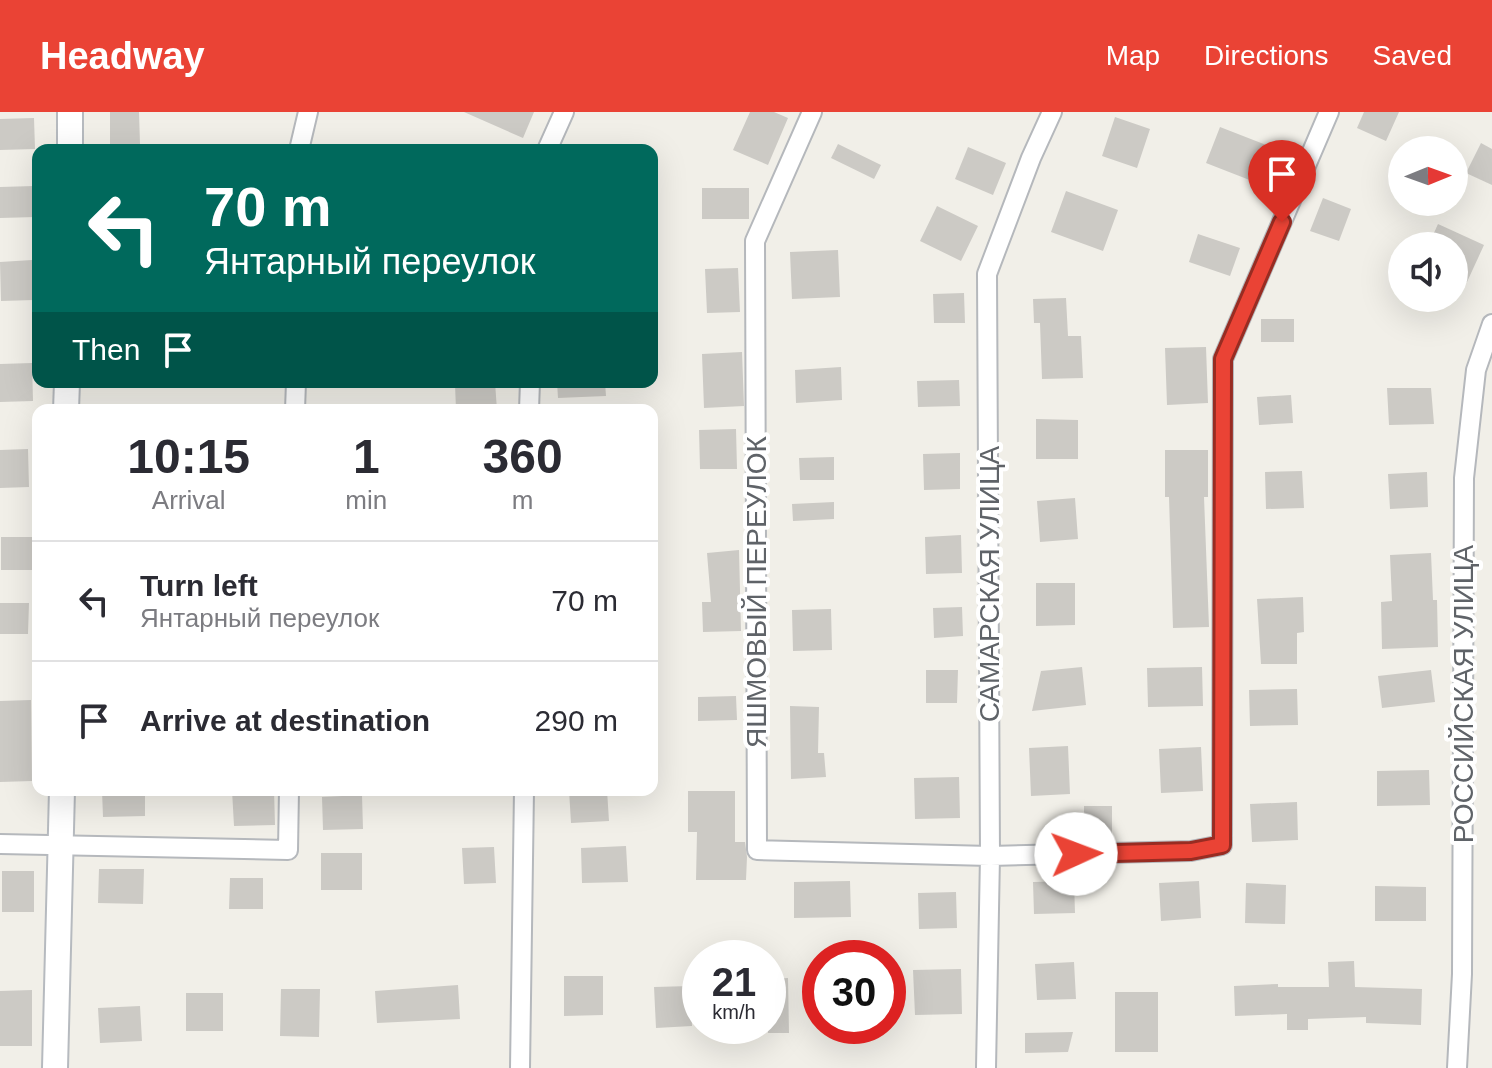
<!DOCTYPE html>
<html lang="en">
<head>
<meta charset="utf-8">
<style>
	body { margin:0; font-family:Helvetica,sans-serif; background:#f2f2f3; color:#2b2b33; height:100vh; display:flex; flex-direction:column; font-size:30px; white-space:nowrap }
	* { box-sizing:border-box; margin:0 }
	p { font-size:26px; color:#7c7c81 }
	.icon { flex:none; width:44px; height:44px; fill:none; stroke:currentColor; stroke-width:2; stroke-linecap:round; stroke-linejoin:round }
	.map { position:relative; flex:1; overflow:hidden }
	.details { position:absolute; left:32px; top:292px; width:626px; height:392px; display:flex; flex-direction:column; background:#fff; border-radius:16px; box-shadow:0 8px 32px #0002 }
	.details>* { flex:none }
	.banner { position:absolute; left:32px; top:32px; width:626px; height:244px; border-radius:16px; box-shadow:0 8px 32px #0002; background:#00695c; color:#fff; overflow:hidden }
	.needle { width:52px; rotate:89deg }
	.buttons { position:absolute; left:1388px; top:24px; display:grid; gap:16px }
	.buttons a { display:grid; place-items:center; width:80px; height:80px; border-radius:50%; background:#fff; box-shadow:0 8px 32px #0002; font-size:40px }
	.speed { position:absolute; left:682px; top:828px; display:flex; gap:16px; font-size:40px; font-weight:700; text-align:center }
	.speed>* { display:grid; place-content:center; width:104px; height:104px; border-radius:50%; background:#fff; box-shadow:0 8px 32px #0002; line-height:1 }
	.speed small { font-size:20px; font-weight:400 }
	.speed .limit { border:12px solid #d22; background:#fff; color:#111 }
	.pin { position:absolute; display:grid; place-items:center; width:68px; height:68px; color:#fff; margin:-82px -34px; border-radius:50% 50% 50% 0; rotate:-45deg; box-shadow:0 0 8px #0007 }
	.pin .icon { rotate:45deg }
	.me { position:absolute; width:88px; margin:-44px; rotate:88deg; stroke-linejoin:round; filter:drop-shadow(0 0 6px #0008) }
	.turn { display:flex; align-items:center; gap:28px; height:168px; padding:0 40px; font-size:36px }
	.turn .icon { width:104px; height:104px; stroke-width:2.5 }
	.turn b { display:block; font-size:56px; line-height:68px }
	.then { display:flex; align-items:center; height:76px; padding:0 40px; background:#0003; gap:16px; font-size:30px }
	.eta { display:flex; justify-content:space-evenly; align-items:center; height:136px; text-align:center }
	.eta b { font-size:48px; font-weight:700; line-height:56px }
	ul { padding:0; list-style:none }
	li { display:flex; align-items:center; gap:24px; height:120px; padding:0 40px; border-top:2px solid #e1e1e2 }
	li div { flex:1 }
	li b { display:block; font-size:30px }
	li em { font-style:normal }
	header { display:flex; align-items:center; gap:48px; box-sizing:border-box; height:112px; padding:0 40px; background:#ea4335; color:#fff }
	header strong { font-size:38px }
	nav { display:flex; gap:44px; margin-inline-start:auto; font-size:28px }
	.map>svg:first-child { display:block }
	.building { fill:#cccac5 }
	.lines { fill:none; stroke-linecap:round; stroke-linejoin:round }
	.street-casing { stroke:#b5b8bc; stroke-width:22 }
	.secondary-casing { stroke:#b6babf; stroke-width:28 }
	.street { stroke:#fff; stroke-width:18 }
	.secondary { stroke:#fff; stroke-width:24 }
	.route-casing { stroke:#982c22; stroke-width:20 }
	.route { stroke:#ea4335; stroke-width:14 }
	.labels { text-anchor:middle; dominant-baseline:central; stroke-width:8; stroke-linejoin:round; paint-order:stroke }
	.street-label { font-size:28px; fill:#5f6368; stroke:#fff }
</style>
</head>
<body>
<header>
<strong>Headway</strong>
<nav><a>Map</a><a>Directions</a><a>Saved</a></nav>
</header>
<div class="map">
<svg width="1492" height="956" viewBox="0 0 1492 956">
	<rect width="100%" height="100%" fill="#f1efe8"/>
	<path class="building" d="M110,0H139L140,32L110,33Z
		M464,0H534L523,26Z
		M750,0H774L788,6L768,53L733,38Z
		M1364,0H1399L1386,29L1357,16Z
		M1115,5L1150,17L1137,56L1102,44Z
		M34,6L35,37L0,38V7Z
		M1220,15L1289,42L1275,78L1206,51Z
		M1481,31L1492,37V73L1466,61Z
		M838,32L881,53L874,67L831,46Z
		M968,35L1006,51L993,83L955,67Z
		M34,74L36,105L0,106V75Z
		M702,76H749V107H702Z
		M1066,79L1118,98L1103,139L1051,120Z
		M1323,86L1351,97L1339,129L1310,119Z
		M937,94L978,114L961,149L920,129Z
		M1438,112L1484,133L1467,170L1454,164V134H1428Z
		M1198,122L1240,136L1230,164L1189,150Z
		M838,138L840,185L792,187L790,140Z
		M32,148L34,188L1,189L0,150Z
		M738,156L740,200L707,201L705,157Z
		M964,181L965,211H934L933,182Z
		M1066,186L1068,224H1081L1083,266L1042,267L1040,211H1034L1033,187Z
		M1261,207H1294V230H1261Z
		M1206,235L1208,291L1167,293L1165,236Z
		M742,240L744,294L704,296L702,242Z
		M32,251L33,289L0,290V252Z
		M841,255L842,288L796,291L795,258Z
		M959,268L960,294L918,295L917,269Z
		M495,270L497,298H456L455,272Z
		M557,270H605L606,284L558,286Z
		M1387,276H1431L1434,312L1389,313Z
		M1291,283L1293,311L1259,313L1257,285Z
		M1036,307L1078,308V347H1036Z
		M736,317L737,357H700L699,318Z
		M28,337L29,375L0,376V338Z
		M1165,338H1208V385H1204L1209,515L1173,516L1169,385H1165Z
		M960,341V377L924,378L923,342Z
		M834,345V368H800L799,346Z
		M1302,359L1304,396L1266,397L1265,360Z
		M1427,360L1428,395L1390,397L1388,362Z
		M1075,386L1078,427L1040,430L1037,389Z
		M834,390V407L793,409L792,392Z
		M961,423L962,461L926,462L925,425Z
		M1,425H36V458H1Z
		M739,438L741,519L703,520L702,490H711L707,441Z
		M1431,441L1433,488H1437L1438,535L1382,537L1381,490L1392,489L1390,443Z
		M1036,471H1075V513L1036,514Z
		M1303,485L1304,520L1297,521V552H1261L1257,487Z
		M0,491H29L28,522H0Z
		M962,495L963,524L934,526L933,496Z
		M831,497L832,538L793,539L792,498Z
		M1082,555L1086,593L1032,599L1041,559Z
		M1202,555L1203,594L1148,595L1147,556Z
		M926,558H958L957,591H926Z
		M1431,558L1435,590L1382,596L1378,564Z
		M1297,577L1298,613L1250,614L1249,578Z
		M736,584L737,608L698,609V585Z
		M31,588L32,669L0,670V589Z
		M790,594L819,595L818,641H824L826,665L791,667Z
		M1068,634L1070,682L1031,684L1029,636Z
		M1201,635L1203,679L1161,681L1159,637Z
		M1429,658L1430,693L1377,694V659Z
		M959,665L960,706L915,707L914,666Z
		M102,678H145V704L103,705Z
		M232,678H274L275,713L234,714Z
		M569,678H607L609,709L571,711Z
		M688,679H735V730H745L747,745L746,768H696L697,720H688Z
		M362,683L363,717L323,718L322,685Z
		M1297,690L1298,728L1252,730L1250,692Z
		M1084,694H1112V723L1084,724Z
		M626,734L628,770L582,771L581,736Z
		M494,735L496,771L464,772L462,736Z
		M321,741H362V778H321Z
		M99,757H144L143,792L98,791Z
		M2,759H34V800H2Z
		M230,766H263V797H229Z
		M850,769L851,805L794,806V770Z
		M1074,769L1075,801L1034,802L1033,770Z
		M1199,769L1201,806L1161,809L1159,771Z
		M1246,771L1286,773L1285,812L1245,811Z
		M1375,774L1426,775V809H1375Z
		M956,780L957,816L919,817L918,781Z
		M1354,849L1355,875L1422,877L1421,913L1366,911V905L1308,907V918H1287V902L1235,904L1234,874L1278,872V875H1329L1328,850Z
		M1074,850L1076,887L1037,888L1035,852Z
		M961,857L962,902L915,903L913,858Z
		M564,864H603V903L564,904Z
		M788,866L789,921H768V867Z
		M458,873L460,907L377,911L375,879Z
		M691,874L692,914L656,916L654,875Z
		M281,877H320L319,925L280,924Z
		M32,878V934H0V879Z
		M1115,880H1158V940H1115Z
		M186,881H223V919H186Z
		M140,894L142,929L100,931L98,896Z
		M1073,920L1068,940L1025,941V921Z"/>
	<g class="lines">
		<defs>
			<path id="street" d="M812,0L755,129L757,738L990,744L1191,739L1222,733L1223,247L1329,0
				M299,38L308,0
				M547,38L564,0
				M295,298L296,270
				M529,298L530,270
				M0,732L288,738L289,678
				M520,956L524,678
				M986,956L990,744L987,162L1031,46L1052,0
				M1457,956L1462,862L1464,366L1476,258L1492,212"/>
			<path id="secondary" d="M70,38V0
				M66,298L67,270
				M55,956L62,678"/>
		</defs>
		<use href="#street" class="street-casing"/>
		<use href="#secondary" class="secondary-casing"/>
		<use href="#street" class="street"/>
		<use href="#secondary" class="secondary"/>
	</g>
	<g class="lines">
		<defs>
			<path id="route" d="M1076,742L1191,739L1222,733L1223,247L1282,110"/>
		</defs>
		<use href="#route" class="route-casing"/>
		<use href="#route" class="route"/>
	</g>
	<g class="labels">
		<g class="street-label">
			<text transform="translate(989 472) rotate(-90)">САМАРСКАЯ УЛИЦА</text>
			<text transform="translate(756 480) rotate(-90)">ЯШМОВЫЙ ПЕРЕУЛОК</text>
			<text transform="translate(1463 582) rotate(-90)">РОССИЙСКАЯ УЛИЦА</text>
		</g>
	</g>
</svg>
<div class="buttons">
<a><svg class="needle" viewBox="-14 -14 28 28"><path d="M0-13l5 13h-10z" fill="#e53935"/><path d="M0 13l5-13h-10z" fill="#7c7c81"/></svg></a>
<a><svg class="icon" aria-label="sound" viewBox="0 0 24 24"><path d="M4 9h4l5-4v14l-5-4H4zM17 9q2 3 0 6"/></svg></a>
</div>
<div class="speed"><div>21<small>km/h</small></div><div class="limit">30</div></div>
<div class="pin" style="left:1282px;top:110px;background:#d93025"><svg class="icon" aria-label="arrive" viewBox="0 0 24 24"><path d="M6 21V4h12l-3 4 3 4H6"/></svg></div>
<svg class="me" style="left:1076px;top:742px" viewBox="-20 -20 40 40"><circle r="19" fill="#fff"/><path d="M0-13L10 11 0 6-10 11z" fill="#ea4335"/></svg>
<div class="banner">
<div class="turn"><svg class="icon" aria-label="left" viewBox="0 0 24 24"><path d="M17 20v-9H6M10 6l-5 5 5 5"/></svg><div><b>70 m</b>Янтарный переулок</div></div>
<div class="then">Then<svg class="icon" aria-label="arrive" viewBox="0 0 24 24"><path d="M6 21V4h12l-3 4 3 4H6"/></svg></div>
</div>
<section class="details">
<div class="eta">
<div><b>10:15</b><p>Arrival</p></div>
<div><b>1</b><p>min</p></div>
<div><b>360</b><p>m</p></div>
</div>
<ul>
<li><svg class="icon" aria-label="left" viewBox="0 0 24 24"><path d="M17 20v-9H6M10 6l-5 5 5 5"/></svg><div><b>Turn left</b><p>Янтарный переулок</p></div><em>70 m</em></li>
<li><svg class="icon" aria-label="arrive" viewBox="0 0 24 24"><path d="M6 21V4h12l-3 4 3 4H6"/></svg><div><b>Arrive at destination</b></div><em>290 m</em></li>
</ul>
</section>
</div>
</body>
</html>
